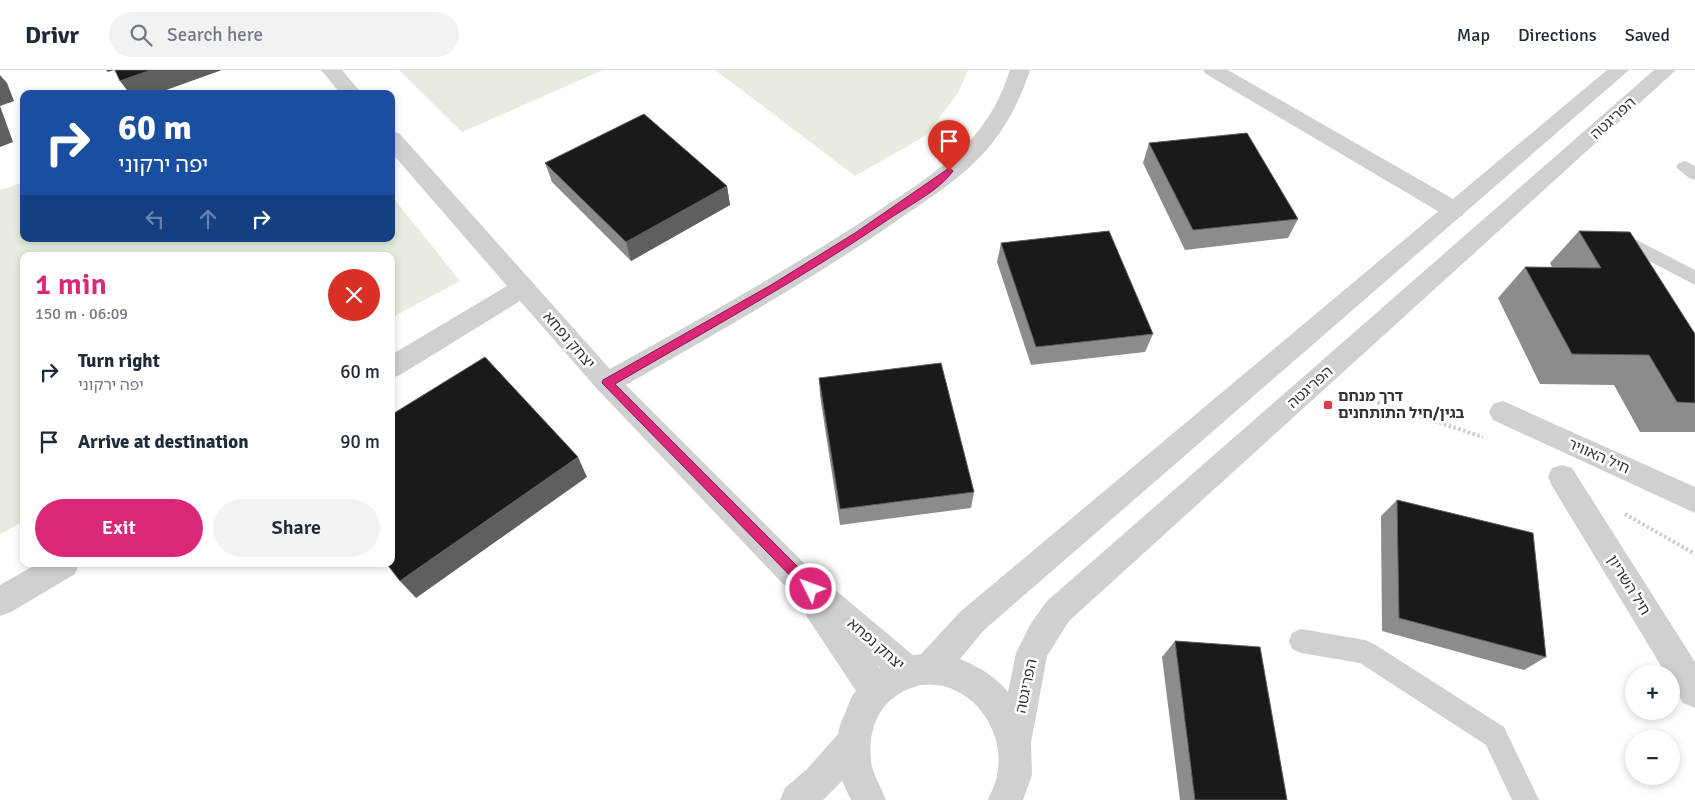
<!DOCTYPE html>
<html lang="en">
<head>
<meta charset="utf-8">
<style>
	body { margin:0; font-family:Signika,"Noto Sans Hebrew",sans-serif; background:#f2f2f3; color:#1f2937; height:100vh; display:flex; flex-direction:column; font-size:19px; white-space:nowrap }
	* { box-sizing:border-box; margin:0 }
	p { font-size:16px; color:#747a83 }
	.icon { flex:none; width:28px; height:28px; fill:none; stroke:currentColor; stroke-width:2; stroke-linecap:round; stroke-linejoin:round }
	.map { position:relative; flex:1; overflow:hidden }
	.sheet { position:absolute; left:20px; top:182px; width:375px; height:315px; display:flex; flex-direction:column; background:#fff; border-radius:10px; box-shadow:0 2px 8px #0003 }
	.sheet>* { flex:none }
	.banner { position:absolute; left:20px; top:20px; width:375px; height:152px; border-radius:10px; box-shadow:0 2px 8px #0003; background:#1a4fa0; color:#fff; overflow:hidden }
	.controls { position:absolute; left:1625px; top:595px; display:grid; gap:10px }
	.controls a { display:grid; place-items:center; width:55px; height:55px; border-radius:50%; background:#fff; box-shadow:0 2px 8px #0003; font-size:25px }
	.pin { position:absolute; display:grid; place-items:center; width:42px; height:42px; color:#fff; margin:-51px -21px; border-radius:50% 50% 50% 0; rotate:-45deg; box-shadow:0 0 5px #0007 }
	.pin .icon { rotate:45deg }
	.me { position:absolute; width:55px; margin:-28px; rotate:312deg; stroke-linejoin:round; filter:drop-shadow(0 0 4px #0008) }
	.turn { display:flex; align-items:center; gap:18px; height:105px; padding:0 15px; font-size:22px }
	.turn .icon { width:65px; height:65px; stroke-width:2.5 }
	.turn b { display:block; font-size:35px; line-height:42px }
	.lanes { display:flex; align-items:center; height:48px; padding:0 15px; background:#0003; justify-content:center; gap:25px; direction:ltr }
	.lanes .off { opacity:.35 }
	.round { display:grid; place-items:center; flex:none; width:52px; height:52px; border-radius:26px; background:#f2f2f3 }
	.summary { display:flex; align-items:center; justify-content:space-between; height:85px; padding:0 15px }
	h1 { font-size:30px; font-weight:600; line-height:38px; color:#db2777 }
	.button { display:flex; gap:10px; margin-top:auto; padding:10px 15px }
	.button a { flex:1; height:58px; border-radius:30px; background:#db2777; color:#fff; font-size:20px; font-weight:600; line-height:58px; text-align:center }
	.button a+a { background:#f2f2f3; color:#1f2937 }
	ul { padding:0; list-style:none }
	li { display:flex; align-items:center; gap:15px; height:70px; padding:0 15px }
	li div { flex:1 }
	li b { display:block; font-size:19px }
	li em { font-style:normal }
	header { display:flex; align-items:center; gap:30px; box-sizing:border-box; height:70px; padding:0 25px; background:#fff; border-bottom:1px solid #e0e1e3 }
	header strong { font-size:24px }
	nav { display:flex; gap:28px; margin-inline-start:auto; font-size:18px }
	.search { width:350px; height:45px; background:#f2f2f3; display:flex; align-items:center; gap:12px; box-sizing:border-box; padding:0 18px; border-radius:28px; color:#747a83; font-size:19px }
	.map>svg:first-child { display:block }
	.green { fill:#e6ecdf }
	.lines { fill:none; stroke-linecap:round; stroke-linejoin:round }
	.path { stroke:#cdcdcd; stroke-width:4; stroke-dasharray:2.5 2.5; stroke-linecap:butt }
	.service { fill:#d0d0d0; fill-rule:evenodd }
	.minor { fill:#d0d0d0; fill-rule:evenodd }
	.tertiary { fill:#d0d0d0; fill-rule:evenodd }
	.wall { fill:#8c8c8c }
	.shaded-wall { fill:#5f5f5f }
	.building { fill:#1a1a1a; stroke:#5f5f5f }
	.route { fill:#db2777; stroke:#8e194d }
	.poi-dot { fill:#e63946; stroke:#fff; stroke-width:2 }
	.labels { text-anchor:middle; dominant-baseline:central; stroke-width:5; stroke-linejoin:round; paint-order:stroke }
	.street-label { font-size:15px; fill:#333; stroke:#fff }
	.poi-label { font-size:15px; font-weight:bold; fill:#333; stroke:#fff; text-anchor:start }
</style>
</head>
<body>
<header>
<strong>Drivr</strong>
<div class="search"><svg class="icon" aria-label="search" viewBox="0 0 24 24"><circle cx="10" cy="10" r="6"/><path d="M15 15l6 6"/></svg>Search here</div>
<nav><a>Map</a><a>Directions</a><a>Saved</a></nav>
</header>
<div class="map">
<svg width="1695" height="730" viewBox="0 0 1695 730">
	<rect width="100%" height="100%" fill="#fff"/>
	<path class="green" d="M399,0H603L462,62Z
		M715,0H968L958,23L925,66L855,106Z
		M24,112V169H391V125L460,211L391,248V186H24V451L0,464V120Z"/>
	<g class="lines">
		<path class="path" d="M1349,323L1483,367
			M1625,444L1695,484"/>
		<path class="service" d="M1685,91L1695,96V110L1689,108L1676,97L1679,93Z
			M1625,164L1695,200V215L1619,175L1616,170L1619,165Z
			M1301,559L1365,570L1374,574L1504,657L1539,730H1512L1486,675L1360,593L1301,583L1292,579L1289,571L1292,563Z"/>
		<path class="minor" d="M321,0H342L362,24H341Z
			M1010,0H1030C1021,28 1008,54 989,77C963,108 925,131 892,154C806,213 716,263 626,315L808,497L920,591L925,602L920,613L909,618L898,613L877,595L888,611L892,622L888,633L876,638L864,633L807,547L803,537L804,533L786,517L598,320L520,231L400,305L391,308V285L507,216L391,82V61L399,63L610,299C700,249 790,199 875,143C909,120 947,97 974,66C991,47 1002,24 1010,0Z
			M1203,0H1228L1462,134L1465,140L1462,146L1454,148L1446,146L1206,4Z
			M1503,331L1695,417V443L1493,350L1489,342L1493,334Z
			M1562,395L1572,398L1695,592V638L1683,633L1671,613V604H1666L1552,416L1548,407L1552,398Z
			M37,494H79L75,504L11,542L0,546V515Z"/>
		<path class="tertiary" d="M1607,0H1629L983,561L960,589C979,597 995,606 1008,622L1016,583L1031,553L1047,531L1654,0H1676L1069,551L1047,586L1031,673L1032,705L1023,730H988C991,722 996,714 997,705C1010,646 944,586 892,629C873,645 869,668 871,691C873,705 881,717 886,730H851L842,711L823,730H780L785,718L807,699L838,664L840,655L852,626L863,611L878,599L909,586L921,584L961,541Z"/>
	</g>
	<path class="wall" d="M1149,73L1298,149L1288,168L1185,180L1143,93Z
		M545,93L727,116L730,135L631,191L552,112Z
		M1579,161L1695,264V362H1640L1614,315L1540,314L1498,228L1525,197H1552L1550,193Z
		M1001,173L1153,264L1145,282L1031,295L997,192Z
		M819,308L974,422L971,438L840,455L820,326Z
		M1397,430L1546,587L1524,600L1382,561L1381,446Z
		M1175,571L1287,730H1180L1162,587Z"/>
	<path class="shaded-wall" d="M106,0H114L108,2Z
		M151,0H222L155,24H130L120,11Z
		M0,5L7,13L14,31L0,36L13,72L0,77Z
		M727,116L730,135L631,191L626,172Z
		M578,387L587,407L416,528L400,511Z"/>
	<path class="building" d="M115,0H151L120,11Z
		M644,44L727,116L626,172L545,93Z
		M1247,63L1298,149L1193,160L1149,73Z
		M1109,161L1153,264L1036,277L1001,173Z
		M1579,161L1630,162L1695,264V333L1677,332L1649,285L1572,284L1525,197L1601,198Z
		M485,287L578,387L400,511L387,494H391V345Z
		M941,293L974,422L840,439L819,308Z
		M1397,430L1533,463L1546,587L1399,548Z
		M1175,571L1260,577L1287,730H1195Z"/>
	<path class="route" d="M949,98L953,101C939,121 906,137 886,151C799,210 706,261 615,314L816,515L818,519L816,523L811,524L807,523L602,313L603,310L771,215L855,163Z"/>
	<rect class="poi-dot" x="1323" y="330" width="10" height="10" rx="2.5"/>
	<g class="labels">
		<g class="street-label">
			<text transform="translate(1613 48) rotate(-42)">הפריגטה</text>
			<text transform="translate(569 270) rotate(49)">יצחק נפחא</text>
			<text transform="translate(1310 317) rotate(-42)">הפריגטה</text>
			<text transform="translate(1599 386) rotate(24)">חיל האוויר</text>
			<text transform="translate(1629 515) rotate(58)">חיל השריון</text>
			<text transform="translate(876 574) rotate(41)">יצחק נפחא</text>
			<text transform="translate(1026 616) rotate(-78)">הפריגטה</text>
		</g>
		<g class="poi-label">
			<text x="1338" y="326">דרך מנחם<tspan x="1338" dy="17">בגין/חיל התותחנים</tspan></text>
		</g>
	</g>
</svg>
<div class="controls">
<a>+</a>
<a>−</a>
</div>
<div class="pin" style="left:949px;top:101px;background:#d93025"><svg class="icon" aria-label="arrive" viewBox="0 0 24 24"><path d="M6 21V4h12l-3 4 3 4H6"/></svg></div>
<svg class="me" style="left:811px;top:519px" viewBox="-20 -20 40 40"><circle r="17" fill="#db2777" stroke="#fff" stroke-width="3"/><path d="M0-11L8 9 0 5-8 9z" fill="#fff"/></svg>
<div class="banner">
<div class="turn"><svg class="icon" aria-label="right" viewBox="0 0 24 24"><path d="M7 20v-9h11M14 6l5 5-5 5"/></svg><div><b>60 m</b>יפה ירקוני</div></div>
<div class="lanes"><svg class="icon off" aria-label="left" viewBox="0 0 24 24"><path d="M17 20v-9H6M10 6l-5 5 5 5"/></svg><svg class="icon off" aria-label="ahead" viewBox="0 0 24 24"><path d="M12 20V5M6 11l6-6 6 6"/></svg><svg class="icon" aria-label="right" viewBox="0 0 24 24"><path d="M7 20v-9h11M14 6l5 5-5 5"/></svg></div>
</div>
<section class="sheet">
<div class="summary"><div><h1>1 min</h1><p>150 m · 06:09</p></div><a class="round" style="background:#d93025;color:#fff"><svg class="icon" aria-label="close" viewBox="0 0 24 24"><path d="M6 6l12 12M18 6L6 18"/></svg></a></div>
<ul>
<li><svg class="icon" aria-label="right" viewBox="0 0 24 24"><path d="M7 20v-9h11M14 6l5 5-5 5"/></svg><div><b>Turn right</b><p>יפה ירקוני</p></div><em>60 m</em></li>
<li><svg class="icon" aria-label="arrive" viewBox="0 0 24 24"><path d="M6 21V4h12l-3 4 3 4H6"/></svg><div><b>Arrive at destination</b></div><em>90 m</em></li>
</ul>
<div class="button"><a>Exit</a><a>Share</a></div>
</section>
</div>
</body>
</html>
